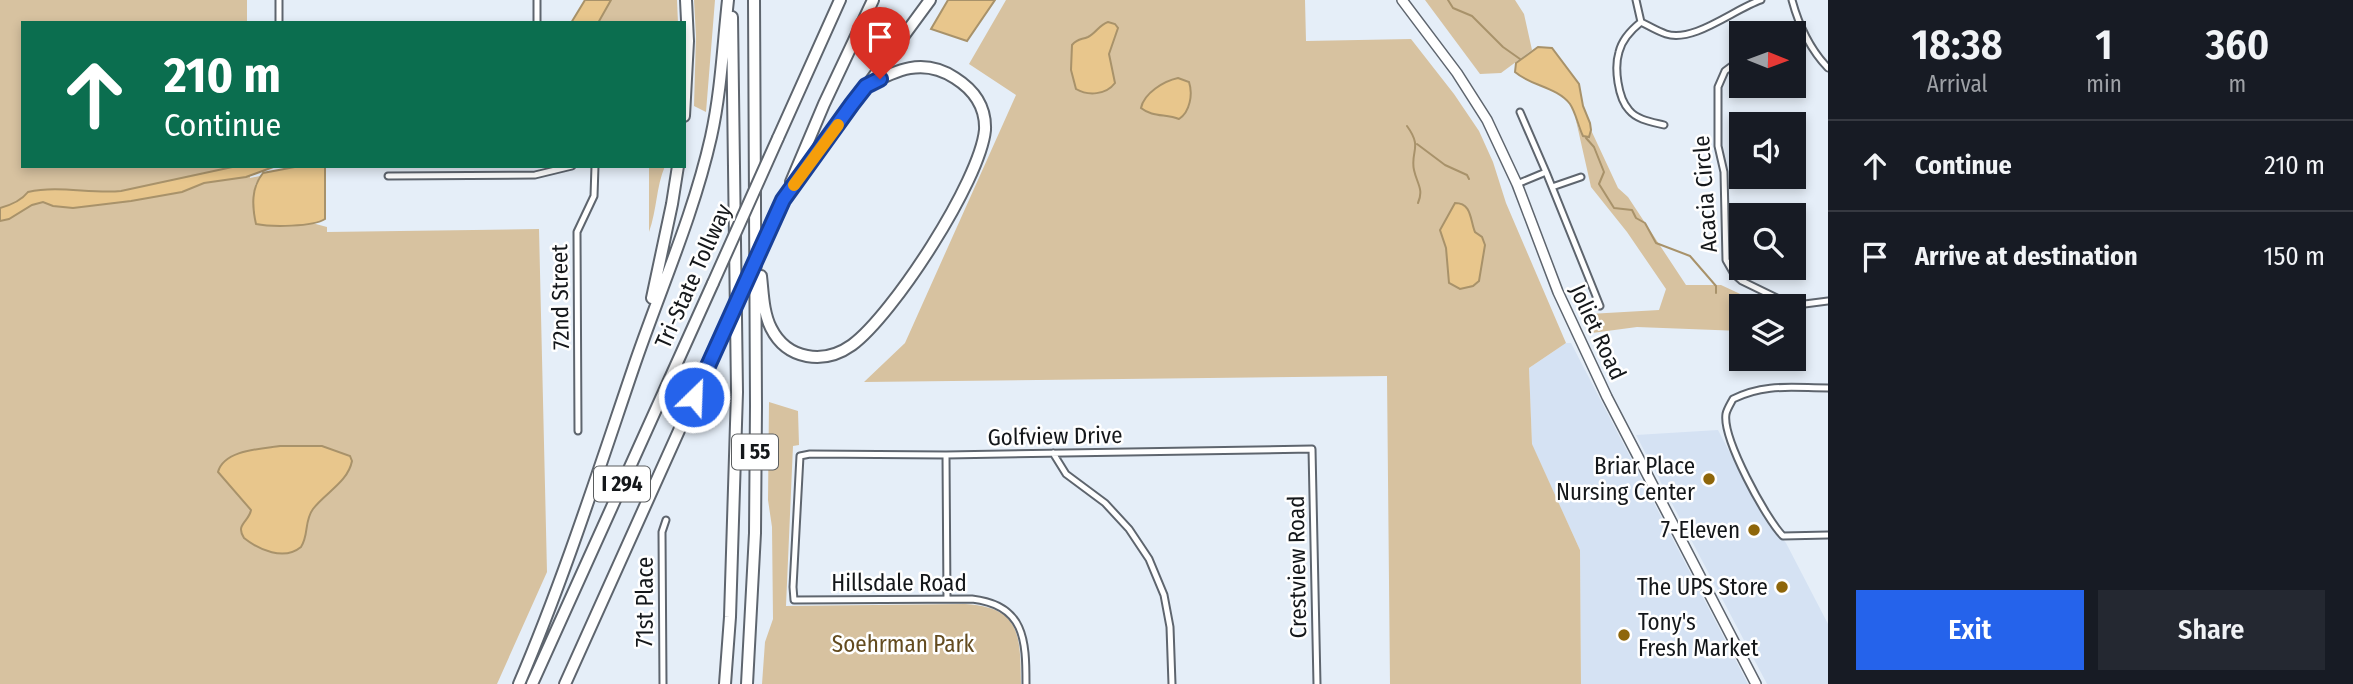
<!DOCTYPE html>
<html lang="en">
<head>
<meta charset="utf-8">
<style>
	body { margin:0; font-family:"Fira Sans Condensed",sans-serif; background:#242831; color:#f1f3f6; height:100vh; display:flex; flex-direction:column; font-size:26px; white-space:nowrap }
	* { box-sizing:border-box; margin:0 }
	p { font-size:23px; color:#9ea1a6 }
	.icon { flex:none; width:38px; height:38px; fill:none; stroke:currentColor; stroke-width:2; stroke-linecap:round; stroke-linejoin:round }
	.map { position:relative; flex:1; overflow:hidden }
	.side { display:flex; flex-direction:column; background:#171b24; width:525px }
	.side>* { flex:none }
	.banner { position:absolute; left:21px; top:21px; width:665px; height:147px; border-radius:0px; box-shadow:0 4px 10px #0003; background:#0b6e4f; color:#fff; overflow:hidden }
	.needle { width:46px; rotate:91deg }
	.fabs { position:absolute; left:1729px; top:21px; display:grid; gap:14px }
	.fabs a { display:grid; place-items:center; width:77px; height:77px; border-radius:0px; background:#171b24; box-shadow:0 4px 10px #0003; font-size:35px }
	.pin { position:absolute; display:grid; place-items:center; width:60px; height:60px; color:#fff; margin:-72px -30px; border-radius:50% 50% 50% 0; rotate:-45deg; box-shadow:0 0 7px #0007 }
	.pin .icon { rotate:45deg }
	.me { position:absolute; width:77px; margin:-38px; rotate:24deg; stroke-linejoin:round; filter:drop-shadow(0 0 5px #0008) }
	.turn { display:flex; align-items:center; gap:24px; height:147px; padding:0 28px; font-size:32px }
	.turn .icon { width:91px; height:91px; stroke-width:2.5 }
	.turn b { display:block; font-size:49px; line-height:60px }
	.eta { display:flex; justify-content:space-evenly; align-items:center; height:119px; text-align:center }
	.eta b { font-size:42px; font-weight:600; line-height:49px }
	.primary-button { display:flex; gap:14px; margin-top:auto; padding:14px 28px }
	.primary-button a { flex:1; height:80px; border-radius:0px; background:#2563eb; color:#fff; font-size:28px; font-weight:600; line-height:80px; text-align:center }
	.primary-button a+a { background:#242831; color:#f1f3f6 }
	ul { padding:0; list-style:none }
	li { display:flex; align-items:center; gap:21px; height:91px; padding:0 28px; border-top:2px solid #363941 }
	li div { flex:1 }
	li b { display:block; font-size:26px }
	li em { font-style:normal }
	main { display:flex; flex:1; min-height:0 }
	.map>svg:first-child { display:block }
	.built { fill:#d5e2f3 }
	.green { fill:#d7c2a0 }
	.water { fill:#e8c68c; stroke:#a8926a; stroke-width:2 }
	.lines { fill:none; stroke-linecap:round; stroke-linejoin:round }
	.stream { stroke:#a8926a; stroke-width:2 }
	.street-casing { stroke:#5e656e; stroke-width:9 }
	.primary-casing { stroke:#5e656e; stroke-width:12 }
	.highway-casing { stroke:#5e656e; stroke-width:14 }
	.street { stroke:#fff; stroke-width:5 }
	.primary { stroke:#fff; stroke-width:9 }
	.highway { stroke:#fff; stroke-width:10 }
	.highway-bridge-casing { stroke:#5e656e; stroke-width:14; stroke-linecap:butt }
	.highway-bridge { stroke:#fff; stroke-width:10 }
	.route-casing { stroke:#184099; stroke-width:18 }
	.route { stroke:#2563eb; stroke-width:12 }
	.slow { stroke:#f59e0b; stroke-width:12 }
	.poi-dot { fill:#8e660a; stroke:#fff; stroke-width:2.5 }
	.labels { text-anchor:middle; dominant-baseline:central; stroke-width:5; stroke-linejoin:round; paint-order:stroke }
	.shield { fill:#fff; stroke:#5a5d5f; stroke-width:2 }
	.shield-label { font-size:21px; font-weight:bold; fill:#14171a }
	.street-label { font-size:23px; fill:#14171a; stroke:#fff }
	.poi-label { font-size:23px; fill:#14171a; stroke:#fff; text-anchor:end }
	.park-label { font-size:23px; fill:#634b1f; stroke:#fff }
</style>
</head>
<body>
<main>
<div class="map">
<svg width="1828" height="684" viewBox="0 0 1828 684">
	<rect width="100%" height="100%" fill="#e5eef8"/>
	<path class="built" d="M1566,343H1571L1748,684H1581L1580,550L1532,445L1529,368Z
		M1718,430L1761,512L1786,543L1828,624V684H1767L1636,435Z"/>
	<path class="green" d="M0,0H247V23H23V166H250V178L260,176L255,185L276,226L312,223L327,227V232L539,229L547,572L497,684H0Z
		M611,0H677L678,23H598Z
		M694,0H715L706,112L694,106L696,36Z
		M1006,0H1305L1306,41L1411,39L1454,94L1479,131L1493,162L1506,203L1566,343L1529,368L1532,444L1580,550L1581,684H1390L1387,376L864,382L905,343L1016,95L969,64Z
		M1425,0H1515L1524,14L1532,50L1501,73L1480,74Z
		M1575,116L1579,129L1590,135L1591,130L1618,188L1628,197L1686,285H1721L1766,306H1741V331L1637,327L1592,333L1585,321L1589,314L1659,310L1666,289L1627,232L1591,187Z
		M649,166H665C656,187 657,210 649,232Z
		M769,402L798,411L799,445L793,446L786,606L965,604C1022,607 1020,637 1021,684H762L765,642L773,619L772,527L768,500Z"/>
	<path class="water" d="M585,0H611L598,23H571Z
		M948,0H995L967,41L931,29Z
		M1108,22L1115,24L1118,28L1109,54L1115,83C1106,95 1088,96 1076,89L1071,70L1072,45C1078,38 1081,40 1088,37C1096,33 1099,25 1108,22Z
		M1538,47L1552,48L1579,84L1583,106L1590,123L1591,130L1589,137L1583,136C1578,126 1576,113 1570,104C1557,87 1531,86 1515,72L1516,63Z
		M1178,78L1189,82C1193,94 1190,112 1179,119C1166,114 1152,117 1141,108C1144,93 1164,81 1178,78Z
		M237,166H276L246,177L204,183L182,192L131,201L73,208L53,206L43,202L32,205L9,219L0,221V208C11,205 21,201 28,192C59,185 90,194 121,191Z
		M300,166H325V219C313,227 271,227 256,224C252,206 251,188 263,173Z
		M1455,203C1472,203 1470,220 1475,232L1482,237L1485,245L1479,281L1473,286L1460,289L1449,283L1446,248L1440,230Z
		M280,446H322L350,456L352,461C348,482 325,493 313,509C304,521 309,535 301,547C284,561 259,550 244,538C235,524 249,522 251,510L218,472C224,450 260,449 280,446Z"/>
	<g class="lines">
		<path class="stream" d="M1448,0L1453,8L1472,16L1503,47L1520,59
			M1407,126C1423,148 1410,151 1414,170C1417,184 1424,189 1418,203
			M1586,138L1594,147L1604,172L1599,184L1614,208L1632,210L1636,218L1645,223L1656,243L1690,256L1716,286V293
			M1417,144L1445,165L1467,175L1469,179"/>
		<defs>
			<path id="street" d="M279,0V23
				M537,0V23
				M1636,0L1641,22C1649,26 1657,31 1666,34C1694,43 1734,9 1761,0
				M1792,0C1799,26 1809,48 1828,68
				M1641,22C1631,30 1622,39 1619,52C1614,68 1618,98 1629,110C1637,120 1652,122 1664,125
				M1741,59L1725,71L1718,87V146L1724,172L1726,260L1734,274L1742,281L1787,303L1797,305L1828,301
				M1546,172L1600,306
				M388,176L535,175L572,166
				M1517,184L1546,172L1520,112
				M1552,187L1581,177
				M1828,388C1793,388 1765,383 1733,399C1731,403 1727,409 1726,414C1722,438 1766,519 1783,536L1828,535
				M578,431L577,232L594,196L595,166
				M1053,453L1066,474L1105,503L1129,529L1149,559L1164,595L1170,627L1172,684
				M946,455L947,599
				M663,684L662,532L666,520
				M1026,684C1026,640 1025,605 972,599L794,600L793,587L800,456L810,454L946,455L1312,449L1317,684"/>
			<path id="primary" d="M1402,0L1457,73L1487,120L1517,184L1558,292L1607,397L1756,684"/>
			<path id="highway" d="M684,116L688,41L686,0
				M778,138L840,0
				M791,182L824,104L873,0
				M783,200L930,0
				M761,276C763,293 763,312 771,328C787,360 824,365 852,345C893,315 980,181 985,130C986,107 974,90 955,78C923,57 896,70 866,86
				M652,298L672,204L678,166
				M519,684C563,581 597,475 633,369C659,292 693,217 711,137C721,92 723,46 728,0
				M532,684L713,283
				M565,684L713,355
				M725,684L730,617L737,392L732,17
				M747,684L755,533L756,406L754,0"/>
		</defs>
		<use href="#street" class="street-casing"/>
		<use href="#primary" class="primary-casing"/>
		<use href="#highway" class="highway-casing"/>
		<use href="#street" class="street"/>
		<use href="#primary" class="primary"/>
		<use href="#highway" class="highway"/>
		<defs>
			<path id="highway-bridge" d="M713,283L778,138
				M713,355L778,210"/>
		</defs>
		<use href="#highway-bridge" class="highway-bridge-casing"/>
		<use href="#highway-bridge" class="highway-bridge"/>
	</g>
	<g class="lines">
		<defs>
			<path id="route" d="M694,397L783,200L852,104L866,86L880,79"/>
		</defs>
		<use href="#route" class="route-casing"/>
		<use href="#route" class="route"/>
		<path class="slow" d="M794,185L838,125"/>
	</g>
	<g class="poi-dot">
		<circle cx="1709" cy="479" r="7"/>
		<circle cx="1754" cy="530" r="7"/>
		<circle cx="1782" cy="587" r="7"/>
		<circle cx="1624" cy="635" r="7"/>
	</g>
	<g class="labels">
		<g class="shield">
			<rect x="732" y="434.5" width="46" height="35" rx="5"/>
			<rect x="594" y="466.5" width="56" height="35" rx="5"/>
		</g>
		<g class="shield-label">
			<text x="755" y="452">I 55</text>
			<text x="622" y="484">I 294</text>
		</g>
		<g class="street-label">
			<text transform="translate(1705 194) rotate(-94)">Acacia Circle</text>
			<text transform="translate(693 276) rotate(-66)">Tri-State Tollway</text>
			<text transform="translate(560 297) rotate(-91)">72nd Street</text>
			<text transform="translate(1598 332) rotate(65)">Joliet Road</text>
			<text transform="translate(1055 436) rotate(-1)">Golfview Drive</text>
			<text transform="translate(1297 567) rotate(-91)">Crestview Road</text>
			<text x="899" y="583">Hillsdale Road</text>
			<text transform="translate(645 602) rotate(-90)">71st Place</text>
		</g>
		<g class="poi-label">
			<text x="1695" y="466">Briar Place<tspan x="1695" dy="26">Nursing Center</tspan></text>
			<text x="1740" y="530">7-Eleven</text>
			<text x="1768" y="587">The UPS Store</text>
			<text x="1638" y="622" text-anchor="start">Tony's<tspan x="1638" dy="26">Fresh Market</tspan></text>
		</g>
		<g class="park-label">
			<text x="903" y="644">Soehrman Park</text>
		</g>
	</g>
</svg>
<div class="fabs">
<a><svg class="needle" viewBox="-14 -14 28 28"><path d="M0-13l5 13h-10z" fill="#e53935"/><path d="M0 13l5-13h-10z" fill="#9ea1a6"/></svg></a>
<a><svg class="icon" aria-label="sound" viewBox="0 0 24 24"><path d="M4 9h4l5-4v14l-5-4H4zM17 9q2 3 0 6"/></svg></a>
<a><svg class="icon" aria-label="search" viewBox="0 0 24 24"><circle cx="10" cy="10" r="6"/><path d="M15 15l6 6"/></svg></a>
<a><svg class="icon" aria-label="layers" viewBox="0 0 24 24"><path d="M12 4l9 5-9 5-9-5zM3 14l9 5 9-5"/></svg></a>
</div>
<div class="pin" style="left:880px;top:79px;background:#d93025"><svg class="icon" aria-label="arrive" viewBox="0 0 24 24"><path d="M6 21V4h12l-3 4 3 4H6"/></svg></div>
<svg class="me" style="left:694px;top:397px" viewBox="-20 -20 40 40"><circle r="17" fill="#2563eb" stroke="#fff" stroke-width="3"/><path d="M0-11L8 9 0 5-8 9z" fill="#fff"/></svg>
<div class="banner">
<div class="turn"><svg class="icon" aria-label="ahead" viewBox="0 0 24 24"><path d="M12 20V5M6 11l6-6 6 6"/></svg><div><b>210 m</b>Continue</div></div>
</div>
</div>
<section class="side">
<div class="eta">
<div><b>18:38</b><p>Arrival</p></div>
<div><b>1</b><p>min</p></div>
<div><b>360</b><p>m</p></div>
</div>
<ul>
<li><svg class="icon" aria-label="ahead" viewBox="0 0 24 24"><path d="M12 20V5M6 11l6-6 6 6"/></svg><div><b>Continue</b></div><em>210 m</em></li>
<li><svg class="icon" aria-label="arrive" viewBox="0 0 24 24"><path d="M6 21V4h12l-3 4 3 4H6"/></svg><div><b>Arrive at destination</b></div><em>150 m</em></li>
</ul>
<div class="primary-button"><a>Exit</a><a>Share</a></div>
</section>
</main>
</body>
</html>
